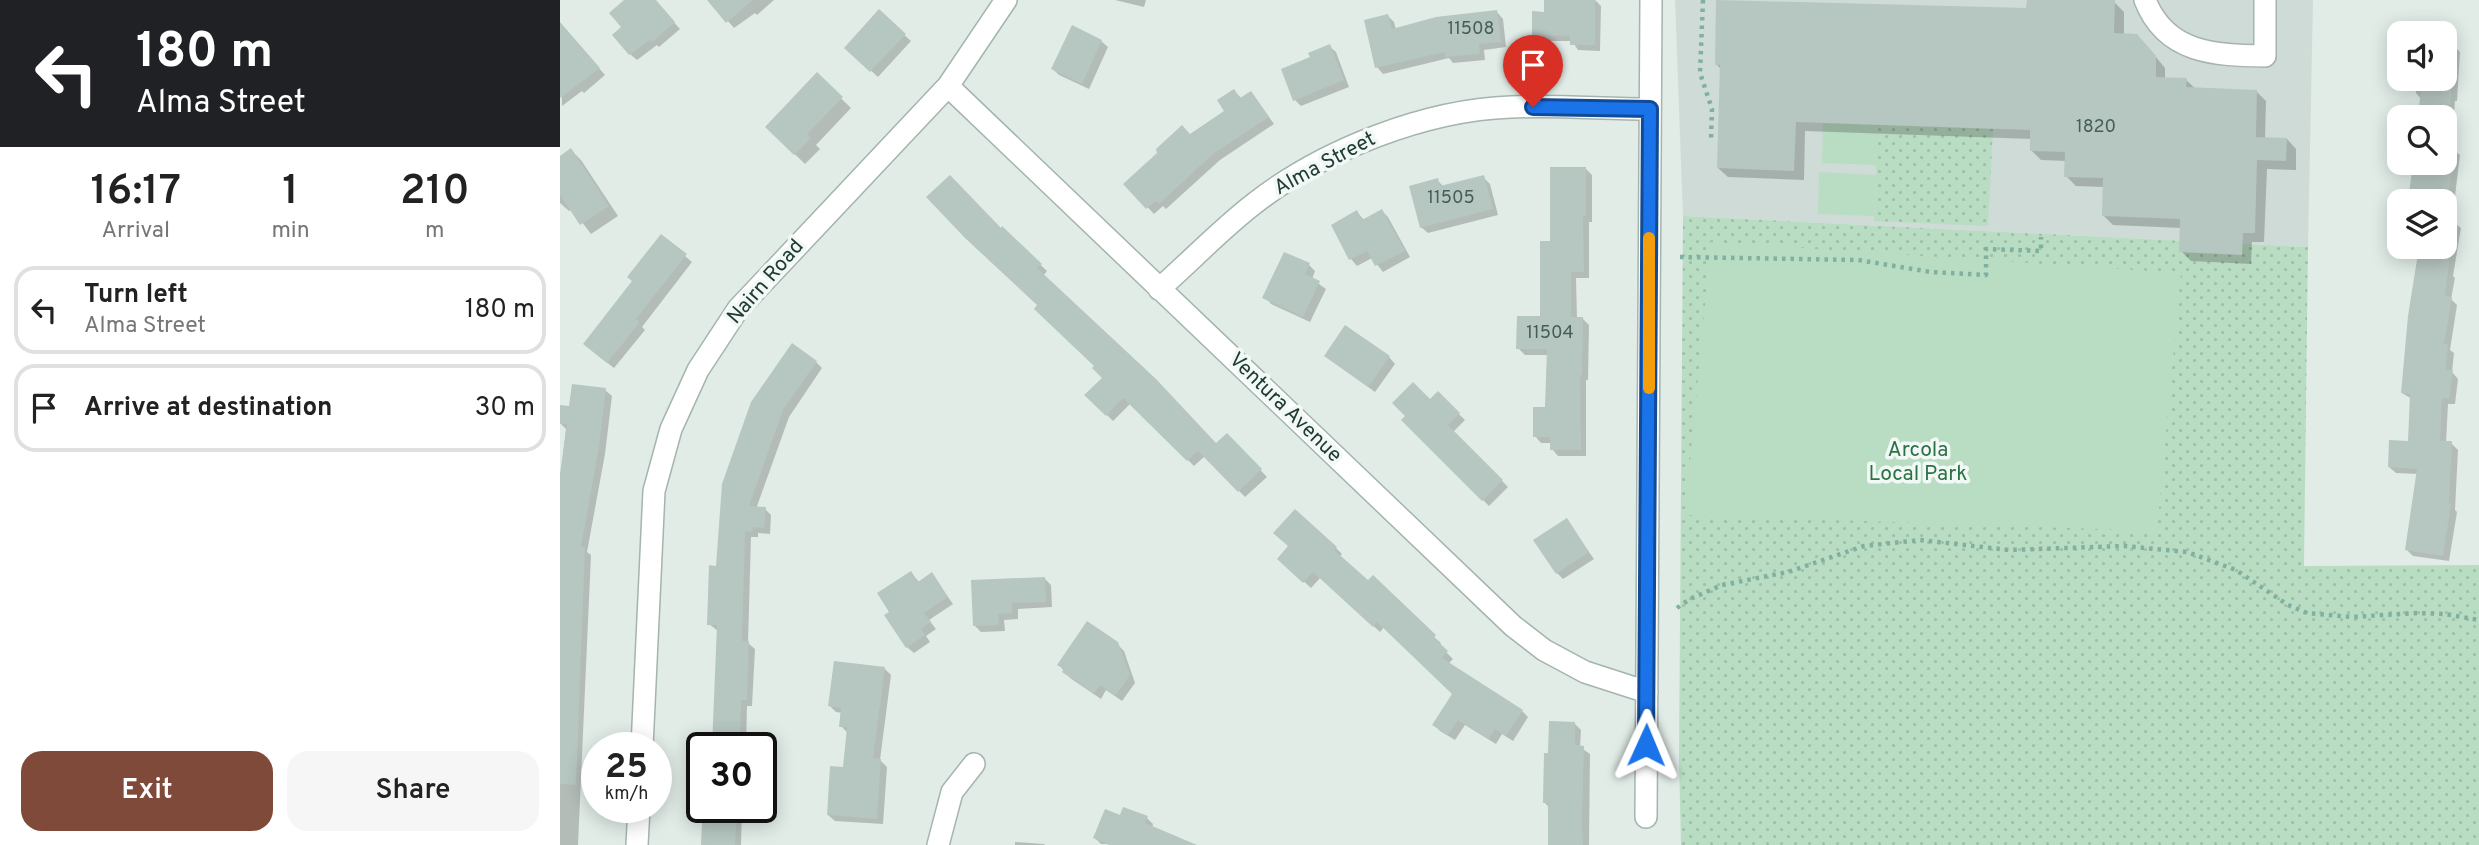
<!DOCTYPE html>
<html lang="en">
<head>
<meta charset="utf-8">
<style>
	body { margin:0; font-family:Overpass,sans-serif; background:#f6f6f6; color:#222; height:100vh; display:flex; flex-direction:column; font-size:26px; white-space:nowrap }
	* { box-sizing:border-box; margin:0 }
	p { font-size:23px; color:#767676 }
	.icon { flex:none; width:38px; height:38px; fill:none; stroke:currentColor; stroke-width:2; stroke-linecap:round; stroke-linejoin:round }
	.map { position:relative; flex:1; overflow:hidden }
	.sheet { display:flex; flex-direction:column; background:#fff; width:560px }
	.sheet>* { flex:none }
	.banner { background:#202124; color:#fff; overflow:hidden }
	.controls { position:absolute; left:1827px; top:21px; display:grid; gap:14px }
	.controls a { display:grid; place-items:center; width:70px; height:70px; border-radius:14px; background:#fff; box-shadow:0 4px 18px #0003; font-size:35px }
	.speed { position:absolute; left:21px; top:732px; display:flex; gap:14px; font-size:35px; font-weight:700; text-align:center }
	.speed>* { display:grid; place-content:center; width:91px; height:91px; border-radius:50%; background:#fff; box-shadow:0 4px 18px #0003; line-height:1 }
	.speed small { font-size:18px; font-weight:400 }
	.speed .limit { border:4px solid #111; border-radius:10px; background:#fff; color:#111 }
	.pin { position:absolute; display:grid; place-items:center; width:60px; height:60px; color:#fff; margin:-72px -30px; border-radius:50% 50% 50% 0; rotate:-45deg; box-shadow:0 0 7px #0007 }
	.pin .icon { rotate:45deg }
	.me { position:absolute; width:77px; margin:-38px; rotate:1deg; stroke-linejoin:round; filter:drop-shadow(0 0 5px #0008) }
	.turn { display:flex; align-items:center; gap:24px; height:147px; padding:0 21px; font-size:32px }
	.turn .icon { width:91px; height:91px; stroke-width:2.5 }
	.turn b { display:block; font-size:49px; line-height:60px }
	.eta { display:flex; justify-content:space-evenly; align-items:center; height:119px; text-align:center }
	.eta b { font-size:42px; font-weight:600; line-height:49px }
	.button { display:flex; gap:14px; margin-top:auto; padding:14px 21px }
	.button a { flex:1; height:80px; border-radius:21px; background:#804a3a; color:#fff; font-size:28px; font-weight:600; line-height:80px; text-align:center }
	.button a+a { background:#f6f6f6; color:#222 }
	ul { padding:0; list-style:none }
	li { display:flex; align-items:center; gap:21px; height:88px; margin:0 14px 10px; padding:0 7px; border:4px solid #e0e0e0; border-radius:21px }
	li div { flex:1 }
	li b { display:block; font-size:26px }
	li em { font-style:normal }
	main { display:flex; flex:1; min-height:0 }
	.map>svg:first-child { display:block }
	.built { fill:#cfdbd6 }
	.park { fill:url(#park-dots) }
	.pitch { fill:#b9ddc3 }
	.shadow { fill:#0003 }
	.building { fill:#b6c6c0 }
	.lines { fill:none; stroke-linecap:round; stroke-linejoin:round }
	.minor-casing { stroke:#a4b4ae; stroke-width:24 }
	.path { stroke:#81afa0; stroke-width:4.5; stroke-dasharray:3.5 5; stroke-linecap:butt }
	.minor { stroke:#fff; stroke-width:21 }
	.route-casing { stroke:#114b97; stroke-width:18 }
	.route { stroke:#1a73e8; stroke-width:12 }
	.slow { stroke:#f59e0b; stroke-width:12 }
	.labels { text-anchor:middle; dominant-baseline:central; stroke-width:7; stroke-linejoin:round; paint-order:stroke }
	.number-label { font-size:18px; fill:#465e58 }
	.street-label { font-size:21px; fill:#213c35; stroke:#f1f8f5 }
	.park-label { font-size:21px; fill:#2b7346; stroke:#f1f8f5 }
</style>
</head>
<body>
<main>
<section class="sheet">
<div class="banner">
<div class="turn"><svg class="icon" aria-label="left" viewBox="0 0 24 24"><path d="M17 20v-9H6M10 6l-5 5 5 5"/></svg><div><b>180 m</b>Alma Street</div></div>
</div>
<div class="eta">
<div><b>16:17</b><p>Arrival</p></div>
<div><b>1</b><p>min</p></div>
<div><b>210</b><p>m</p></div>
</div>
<ul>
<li><svg class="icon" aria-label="left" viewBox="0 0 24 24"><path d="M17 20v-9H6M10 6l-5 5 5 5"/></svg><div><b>Turn left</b><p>Alma Street</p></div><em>180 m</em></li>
<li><svg class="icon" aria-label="arrive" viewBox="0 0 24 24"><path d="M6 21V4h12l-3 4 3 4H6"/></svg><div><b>Arrive at destination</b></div><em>30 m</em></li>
</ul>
<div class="button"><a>Exit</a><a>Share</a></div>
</section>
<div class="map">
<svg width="1919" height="845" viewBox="0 0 1919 845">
	<defs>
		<pattern id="park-dots" width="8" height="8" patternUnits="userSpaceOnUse" patternTransform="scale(1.75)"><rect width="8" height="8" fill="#b9ddc3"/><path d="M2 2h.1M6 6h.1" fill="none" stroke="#9fbfa8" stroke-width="1.8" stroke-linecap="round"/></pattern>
	</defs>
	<rect width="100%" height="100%" fill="#e1ece7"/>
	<path class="built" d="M1115,0H1753L1748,247L1123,216Z"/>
	<path class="park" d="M1318,125L1433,129L1428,226L1314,221Z
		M1123,216L1748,247L1744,566L1919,565V845H1121L1119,760Z"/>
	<path class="pitch" d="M1263,123L1318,125L1317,165L1262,163Z
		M1259,172L1316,175L1314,216L1258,214Z
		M1151,242L1621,273L1597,531L1125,515Z"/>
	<path class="shadow" d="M67,0H94L120,29L99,47L97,45L77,60L70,54L64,27Z
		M156,0H214L197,15L195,13L174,28L152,3Z
		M555,0H586L584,7Z
		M986,0H1035L1041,6L1040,51L1018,50L1012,41H980L973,34L985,13Z
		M1468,0L1554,2L1564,12V35L1587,46L1605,68V79L1626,80L1636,89L1697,92L1706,101L1705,139H1727L1736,149V170L1707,169L1704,242H1692L1691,264L1631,261L1621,251L1622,228L1553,225L1544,216V187L1516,186L1506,176L1507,161L1481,160L1471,150L1472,139L1245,131L1244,180L1168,177L1158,168L1161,69L1156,64L1468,9Z
		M319,12L351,41L318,77L286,48Z
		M937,12L943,19L946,47L924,50L925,60L893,63L889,58L823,74L817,67L828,16L834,22L836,30Z
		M0,38L13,39L45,75L24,93L22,91L2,106Z
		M541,41L548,47L529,89L499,75L493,69Z
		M1885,45H1893L1900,52L1897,101H1895L1891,148L1900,155L1892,221L1901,228L1893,276L1895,278L1891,299L1897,305L1890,350L1894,353L1892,372L1898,379L1895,404H1888L1886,443H1891L1898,450L1895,510L1897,512L1889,561L1853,556L1847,550L1858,474L1836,473L1829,467L1850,443L1852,399L1842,393L1860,247H1856H1885V201H1849L1855,163H1885V117H1860L1861,99L1856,93V79H1885Z
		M769,46L776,52L789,87L741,106L735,100L752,58Z
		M257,75L291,108L256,145L260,149L245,164L207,127Z
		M674,91L682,99L697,100L714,124L660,160L606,209L603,206L594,214L566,184L667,112Z
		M11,150L21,160L58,216L31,234L12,209L9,211L0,203V158Z
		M1026,169L1032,175V222H1029V278H1016L1017,319H1023L1029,325L1028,380H1026V456H998L992,449V443H981L975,436L987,408L988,355H965L958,348L982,318L992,243Z
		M923,177L930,184L938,215L868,233L861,227L877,180L884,187Z
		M822,211L828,217L850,257L823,272L812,258L797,266L791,259L773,225L797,212L804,220Z
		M442,229L487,271L483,276L656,445L667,435L707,477L685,497L645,456L634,466L571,403L553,421L527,395L544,378L536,366L479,306L441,230Z
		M101,236L132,262L82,327L85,330L54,368L31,350Z
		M749,265L755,271L752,279L766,289L750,322L711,304L705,297Z
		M766,356L829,357L835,364L815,392Z
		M256,362L262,368L229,417L196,509H205L211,515L210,534L198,533V537H191L188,643L195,649L192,706H187L186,747H146L147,735L154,736L158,631L149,624L158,567L164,484Z
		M45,390L52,396L45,454L27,552L31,555L18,845H0V479L6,429L0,423L11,408Z
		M878,394L905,420L893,432L948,487L929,506L843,420Z
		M1006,520L1034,559L1003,579L997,573Z
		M776,548L782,554L779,557L881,643L879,645L893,659L888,664L962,711L968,717L953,741L942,734L936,744L905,725L895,740L880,731L874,724L894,693L824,627L820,632L761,577L751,588L719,559Z
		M351,573L360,583L372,575L393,604L369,620L376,629L366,636L370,642L354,653L347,647Z
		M485,579L491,585L492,607L458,609V619L444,620L445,631L421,632L415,626Z
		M557,644L564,651L575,683L562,701L546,690L541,699L510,678L499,665Z
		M325,669L331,675L320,760L327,767L323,824L275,821L268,815L285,769L288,733L281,726L282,713L276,712L270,706Z
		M1015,724L1021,730L1020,747L1030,754L1029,845H990V808L984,802L990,755Z
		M145,807H182L181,845H144Z
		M561,817L587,818L593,824L592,828L632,845L541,844L535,838Z
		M455,842L484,844L485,845H455Z"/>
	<path class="building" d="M64,0H96L115,22L92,42L90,40L69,55L52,35L61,27L49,13Z
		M147,0H193L166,23Z
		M984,0H1035V45H1010V36L972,35V11L984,12Z
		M1156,0L1466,8L1467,0H1555L1554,33L1577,34L1596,56V77L1627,78L1626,87L1697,90L1696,137L1727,138L1726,161L1697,160L1695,233H1683L1682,255L1619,252L1620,219L1542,216L1543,178L1504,177L1505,152L1470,151V130L1236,122L1234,171L1157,168L1160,65H1155Z
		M319,9L346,34L310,72L284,48Z
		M937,10L941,42L919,44L920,54L885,57V52L815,68L804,20L828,14L832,29L876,17Z
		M0,22L40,68L0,98Z
		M512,25L542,40L522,84L491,69Z
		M770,44L784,80L733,101L721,69L750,57L748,53Z
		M257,72L283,97L247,134L251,138L234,155L205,127Z
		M1862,79H1892L1890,117H1858Z
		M674,89L680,98L691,91L709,117L653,154L599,204L596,201L586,209L563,184L597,153L596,149L622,125L630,134L664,111L657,100Z
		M11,148L49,206L20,225L0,195V156Z
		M1853,163H1893L1888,201H1848Z
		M990,167H1026V216H1023L1024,272H1011V317H1023L1022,375H1020L1021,450H990V437H973V407H985L987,349H956L957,316H980V241H990Z
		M390,175L441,228L442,226L482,264L477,268L596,379L656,443L667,433L702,469L678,492L638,451L627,461L563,398L546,416L524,395L542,378L532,368L534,366L474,309L477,305L405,238L366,197Z
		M924,175L933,209L860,228L849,186L878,178L880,186Z
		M822,209L845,251L815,266L807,251L789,260L771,225L797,210L802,220Z
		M101,234L127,254L76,319L80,322L47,363L23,344L72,281L67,277Z
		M1859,247H1891L1885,296L1892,297L1884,344L1888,345L1885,370H1893L1889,399L1882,398L1880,441H1892L1889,503L1891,504L1883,556L1845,550L1857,469L1828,467L1829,440L1848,441L1850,394L1841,393L1848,316Z
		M724,252L750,263L745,274L760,281L743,317L702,298Z
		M785,325L830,356L808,387L764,356Z
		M232,343L257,361L223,410L189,506L206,507L204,528L193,527L192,532L185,531L182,641H189L187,700H181L180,747H152L157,625H147L149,565L156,566L162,484L191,402Z
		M853,382L870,399L878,391L900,413L888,425L943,480L922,501L841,420L845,416L832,403Z
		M12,384L46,388L39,447L21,547H25L16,785L0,784V474L7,424H0V405L9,406Z
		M735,509L777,547L774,550L808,580L813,575L876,635L874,638L888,651L882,658L963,710L946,736L935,729L929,739L898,720L888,735L872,725L892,694L817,622L813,627L753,572L743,583L717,559L728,546L713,533Z
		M1007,518L1029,552L996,574L973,540Z
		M351,571L358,582L372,572L388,597L364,613L371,622L361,629L365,635L346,648L324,615L329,612L317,593Z
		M485,577L486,602L452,603V613L438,614L439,625L413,626L411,580Z
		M527,621L558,642L570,675L555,696L540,685L534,694L502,672L504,669L497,665Z
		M274,661L325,667L313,758L321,759L317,819L267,815L270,766L283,767L287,727H279L281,708L268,706Z
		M989,721L1015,722V745L1024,746L1022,819L1023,845H988V803H983L984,753H988Z
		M563,807L588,816L585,823L637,845H549L533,838L545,809L560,815Z
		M142,823H176L175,845H141Z"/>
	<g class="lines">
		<defs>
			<path id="minor" d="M1585,0C1606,54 1655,55 1705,56V0
				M388,86L953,626L984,650L1025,672L1087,692
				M599,289C631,261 661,229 695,203C763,150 865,110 951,107C997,105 1044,109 1090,109
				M82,747L94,491L111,429L138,370L178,309L388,86L446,0
				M1086,817L1091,0
				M77,845L79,807
				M378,845L392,792L414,764"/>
		</defs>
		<use href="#minor" class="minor-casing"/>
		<path class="path" d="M1143,0L1140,73L1152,109L1151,140
			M1120,257L1298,260L1371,272L1426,275V249L1481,251V237
			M1117,608L1130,599L1162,585L1228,572L1304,546L1360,540L1449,550L1564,546L1627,552L1676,570L1728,605L1747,613L1792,617L1858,613L1885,614L1919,620"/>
		<use href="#minor" class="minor"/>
	</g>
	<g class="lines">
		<defs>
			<path id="route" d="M973,107L1090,109L1086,745"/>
		</defs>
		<use href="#route" class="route-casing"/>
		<use href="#route" class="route"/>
		<path class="slow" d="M1089,388V238"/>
	</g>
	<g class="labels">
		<g class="number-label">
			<text x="911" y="29">11508</text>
			<text x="1536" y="127">1820</text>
			<text x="891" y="198">11505</text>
			<text x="990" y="333">11504</text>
		</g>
		<g class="street-label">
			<text transform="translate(765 164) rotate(-28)">Alma Street</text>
			<text transform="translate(206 282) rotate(-49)">Nairn Road</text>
			<text transform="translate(725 408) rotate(44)">Ventura Avenue</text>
		</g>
		<g class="park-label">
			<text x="1358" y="450">Arcola<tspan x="1358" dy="24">Local Park</tspan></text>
		</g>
	</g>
</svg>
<div class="controls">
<a><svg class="icon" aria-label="sound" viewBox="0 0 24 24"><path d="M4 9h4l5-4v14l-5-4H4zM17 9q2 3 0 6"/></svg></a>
<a><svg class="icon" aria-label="search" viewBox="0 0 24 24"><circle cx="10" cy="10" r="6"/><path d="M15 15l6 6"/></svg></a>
<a><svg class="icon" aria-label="layers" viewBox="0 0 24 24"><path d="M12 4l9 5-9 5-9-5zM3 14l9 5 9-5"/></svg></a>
</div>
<div class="speed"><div>25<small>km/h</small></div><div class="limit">30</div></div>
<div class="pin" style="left:973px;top:107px;background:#d93025"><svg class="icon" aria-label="arrive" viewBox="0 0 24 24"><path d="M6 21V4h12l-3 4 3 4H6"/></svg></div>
<svg class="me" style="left:1086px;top:745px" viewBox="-20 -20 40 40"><path d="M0-17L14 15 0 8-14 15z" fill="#1a73e8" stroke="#fff" stroke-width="4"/></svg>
</div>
</main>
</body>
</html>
